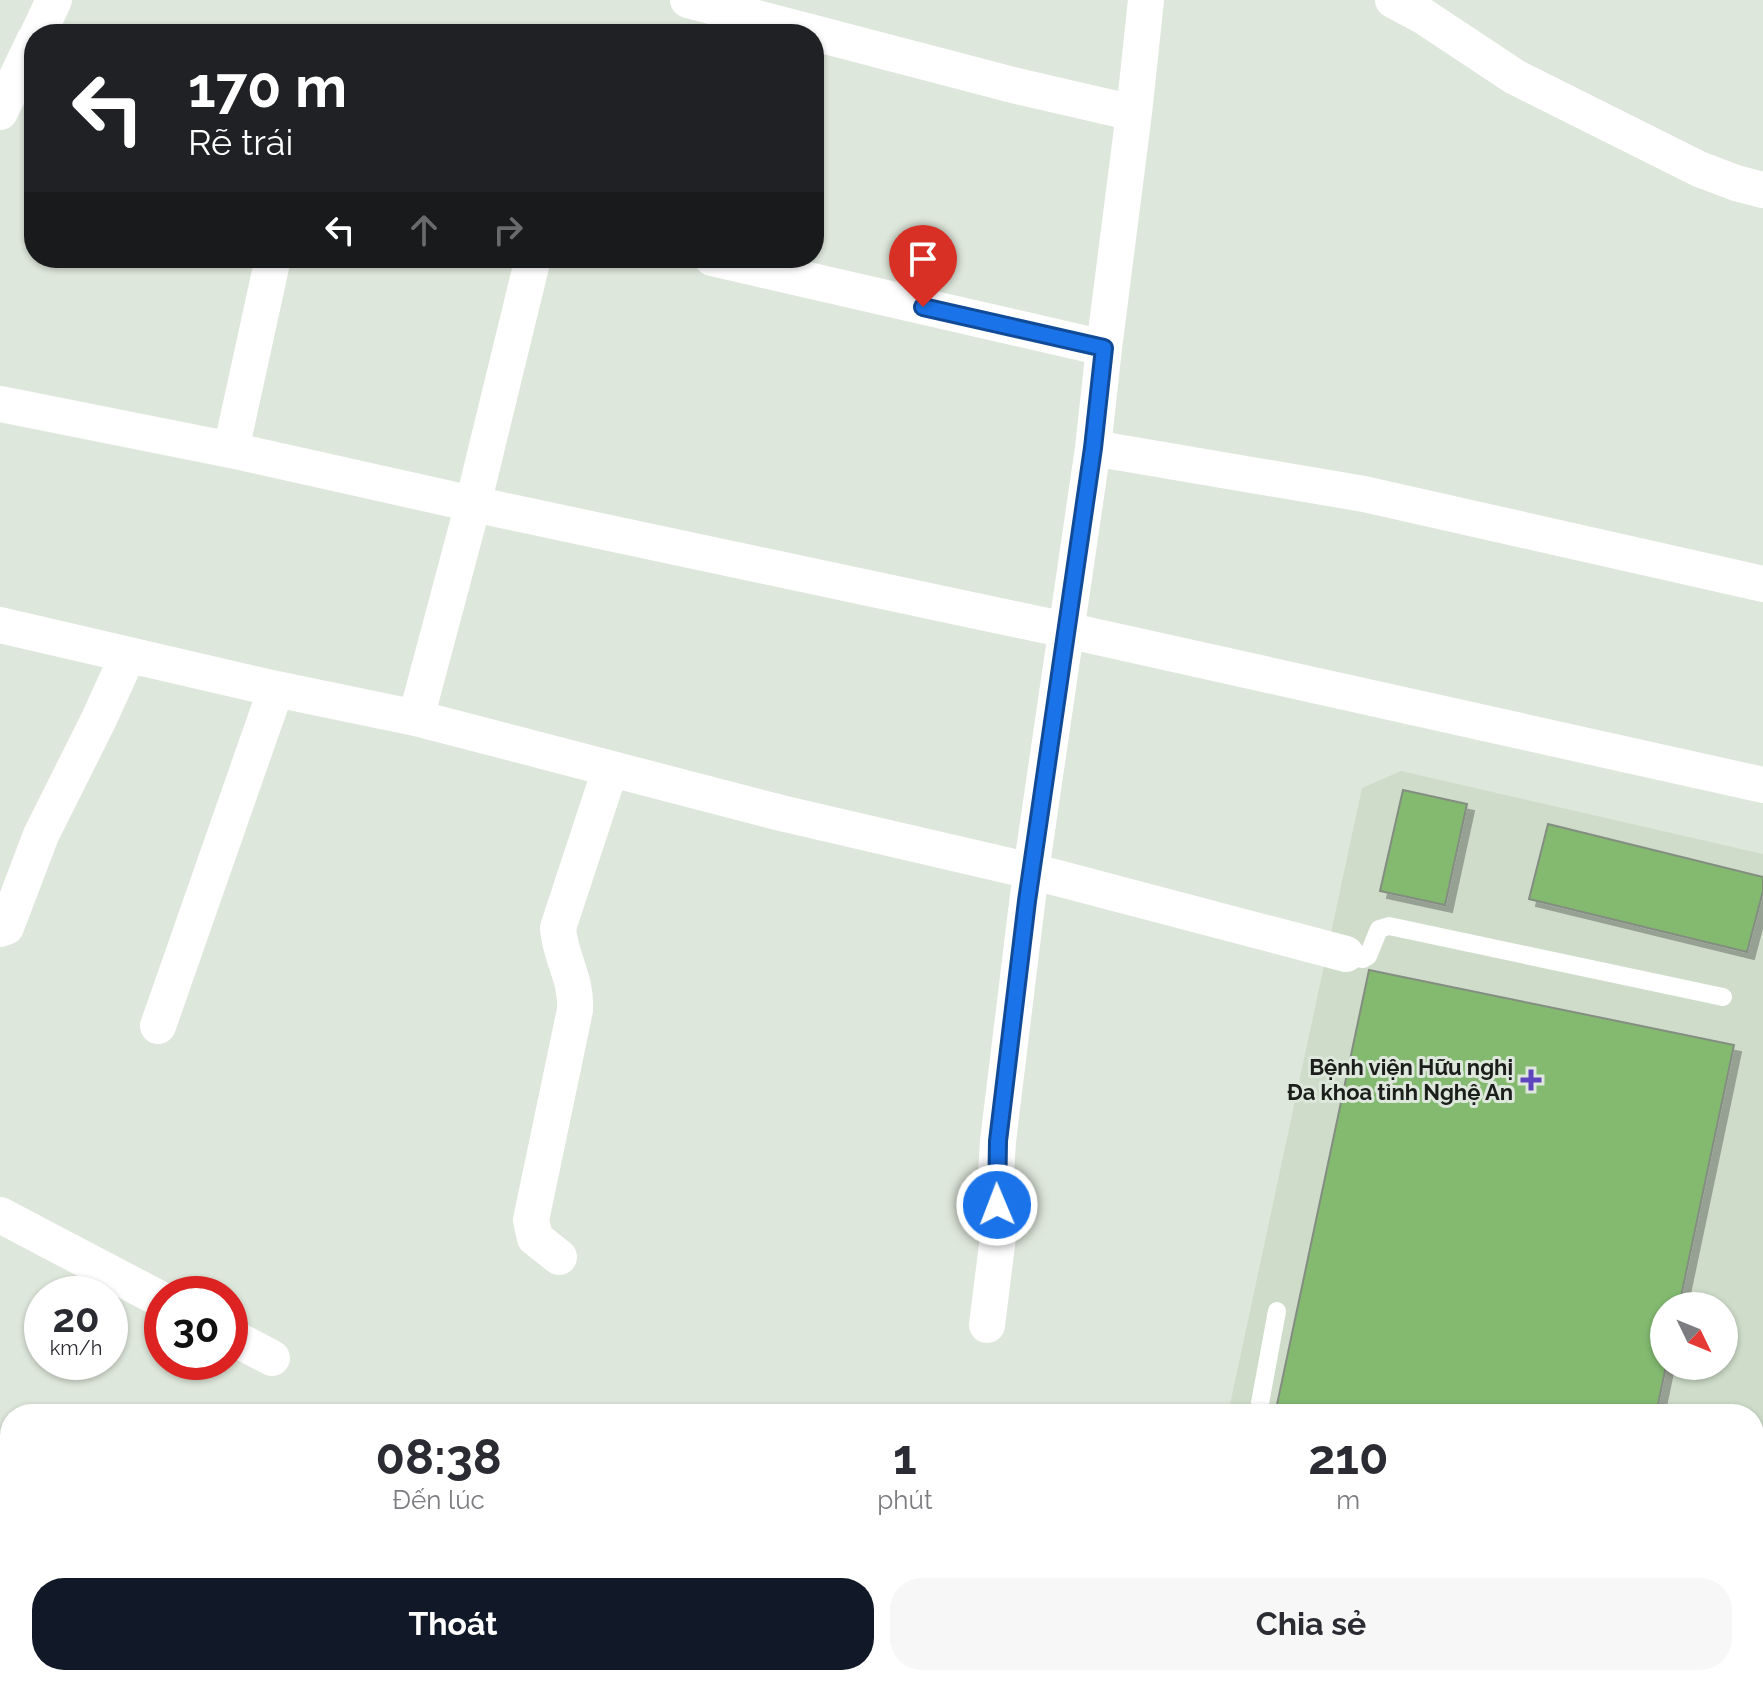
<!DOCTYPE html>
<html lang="vi">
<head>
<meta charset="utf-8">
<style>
	body { margin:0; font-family:Raleway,sans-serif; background:#f7f7f7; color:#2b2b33; height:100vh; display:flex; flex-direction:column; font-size:30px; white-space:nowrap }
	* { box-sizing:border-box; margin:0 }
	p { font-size:26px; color:#7c7c81 }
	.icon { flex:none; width:44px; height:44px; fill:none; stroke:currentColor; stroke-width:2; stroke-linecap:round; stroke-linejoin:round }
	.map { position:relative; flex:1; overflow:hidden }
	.drawer { position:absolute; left:0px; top:1404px; width:1764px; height:282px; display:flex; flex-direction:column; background:#fff; border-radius:32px 32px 0 0; box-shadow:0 2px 6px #0004 }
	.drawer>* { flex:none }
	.guide { position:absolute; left:24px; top:24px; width:800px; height:244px; border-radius:32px; box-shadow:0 2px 6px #0004; background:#202124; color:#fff; overflow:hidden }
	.needle { width:52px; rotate:133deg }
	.buttons { position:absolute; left:1650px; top:1292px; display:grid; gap:16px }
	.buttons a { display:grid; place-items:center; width:88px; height:88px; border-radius:50%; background:#fff; box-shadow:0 2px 6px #0004; font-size:40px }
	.speed { position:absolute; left:24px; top:1276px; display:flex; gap:16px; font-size:40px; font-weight:700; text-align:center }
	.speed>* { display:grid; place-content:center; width:104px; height:104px; border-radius:50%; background:#fff; box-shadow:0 2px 6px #0004; line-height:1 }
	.speed small { font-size:20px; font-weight:400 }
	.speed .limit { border:12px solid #d22; background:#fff; color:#111 }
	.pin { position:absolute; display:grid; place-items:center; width:68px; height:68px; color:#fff; margin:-82px -34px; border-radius:50% 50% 50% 0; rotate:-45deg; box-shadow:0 0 8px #0007 }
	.pin .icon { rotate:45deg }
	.me { position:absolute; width:88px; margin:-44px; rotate:359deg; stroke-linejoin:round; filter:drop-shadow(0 0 6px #0008) }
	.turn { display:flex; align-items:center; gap:28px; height:168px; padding:0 32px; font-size:36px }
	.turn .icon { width:104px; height:104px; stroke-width:2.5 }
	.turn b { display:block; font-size:56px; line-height:68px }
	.lanes { display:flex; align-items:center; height:76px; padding:0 32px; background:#0003; justify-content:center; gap:40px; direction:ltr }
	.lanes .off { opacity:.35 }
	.eta { display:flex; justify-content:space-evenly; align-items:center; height:136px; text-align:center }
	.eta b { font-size:48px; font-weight:700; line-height:56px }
	.action { display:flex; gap:16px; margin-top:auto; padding:16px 32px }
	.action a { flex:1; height:92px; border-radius:32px; background:#111827; color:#fff; font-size:32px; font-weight:700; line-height:92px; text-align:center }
	.action a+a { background:#f7f7f7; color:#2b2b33 }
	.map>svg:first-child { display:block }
	.built { fill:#cedcc9; fill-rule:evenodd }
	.building { fill:#83ba6f; stroke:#848d81; stroke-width:2; filter:url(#shadow) }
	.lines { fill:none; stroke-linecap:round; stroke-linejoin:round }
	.service { stroke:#fff; stroke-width:18 }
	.minor { stroke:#fff; stroke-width:36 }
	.tertiary { stroke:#fff; stroke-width:44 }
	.route-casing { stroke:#114b97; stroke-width:20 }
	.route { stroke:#1a73e8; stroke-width:14 }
	.poi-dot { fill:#5e44bd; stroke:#dee7db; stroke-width:3 }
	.labels { text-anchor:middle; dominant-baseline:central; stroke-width:6; stroke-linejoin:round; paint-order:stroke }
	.poi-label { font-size:22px; font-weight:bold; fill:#1b1e1a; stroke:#dee7db; text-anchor:end }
</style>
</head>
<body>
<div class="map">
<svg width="1763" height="1685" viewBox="0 0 1763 1685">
	<defs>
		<filter id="shadow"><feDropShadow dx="7" dy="7" stdDeviation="0" flood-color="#0004"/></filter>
	</defs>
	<rect width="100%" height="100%" fill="#dee7db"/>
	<path class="built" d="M1401,771L1763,854V1685H1169L1171,1676H1754V1414H1228L1362,788ZM1664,1306H1724V1366H1664Z"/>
	<path class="building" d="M1403,790L1467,804L1445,905L1380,891Z
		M1548,824L1763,877V891L1747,952L1529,899Z
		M1369,970L1734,1045L1679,1306H1664V1366H1666L1656,1414H1275Z"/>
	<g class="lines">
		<path class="service" d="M1346,954L1363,959L1368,956L1379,929L1389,926L1723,997
			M1258,1414L1277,1311
			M1223,1685L1226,1676"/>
		<path class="minor" d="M688,0L1017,86L1134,113
			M1393,0L1423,16L1515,77L1699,169L1736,183L1763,190
			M38,34L54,0
			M0,112L34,41
			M712,258L1104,348
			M0,404L231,450L473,504L1066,630L1763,785
			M1093,448L1364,494L1763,584
			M231,450L273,258
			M0,625L276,689L416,718L781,813L1031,871L1346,954
			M416,718L473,504L533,258
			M0,929L6,927L41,835L99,719L128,655
			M158,1026L276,689
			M0,1215L162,1300
			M559,1257L535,1238L531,1220L575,1010C577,978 560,958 558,928L610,770
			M987,1325L998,1237L996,1174L998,1141L1031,871L1093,448L1104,348L1134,113L1146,0
			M230,1336L272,1358"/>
		<path class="tertiary" d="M1754,1475L1763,1456
			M1654,1685L1658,1676"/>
	</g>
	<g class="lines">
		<defs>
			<path id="route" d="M923,307L1104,348L1093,448L1027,901L998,1141L997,1205"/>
		</defs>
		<use href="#route" class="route-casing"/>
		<use href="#route" class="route"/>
	</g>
	<path class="poi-dot" d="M1527 1068h8v8h8v8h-8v8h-8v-8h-8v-8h8z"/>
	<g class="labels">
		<g class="poi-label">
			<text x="1513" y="1067">Bệnh viện Hữu nghị<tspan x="1513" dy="25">Đa khoa tỉnh Nghệ An</tspan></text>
		</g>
	</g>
</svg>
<div class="buttons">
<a><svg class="needle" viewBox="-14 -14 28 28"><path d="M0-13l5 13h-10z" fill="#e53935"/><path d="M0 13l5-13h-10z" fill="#7c7c81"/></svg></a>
</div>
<div class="speed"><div>20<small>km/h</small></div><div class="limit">30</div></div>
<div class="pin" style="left:923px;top:307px;background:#d93025"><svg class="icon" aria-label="arrive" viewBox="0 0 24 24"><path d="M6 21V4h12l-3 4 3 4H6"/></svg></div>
<svg class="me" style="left:997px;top:1205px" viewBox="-20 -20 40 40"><circle r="17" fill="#1a73e8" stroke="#fff" stroke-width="3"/><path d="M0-11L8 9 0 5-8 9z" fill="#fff"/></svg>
<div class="guide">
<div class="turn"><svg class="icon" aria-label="left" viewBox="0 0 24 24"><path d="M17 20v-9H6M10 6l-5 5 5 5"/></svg><div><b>170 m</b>Rẽ trái</div></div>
<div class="lanes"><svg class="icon" aria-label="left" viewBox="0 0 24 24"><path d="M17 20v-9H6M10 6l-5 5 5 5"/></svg><svg class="icon off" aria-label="ahead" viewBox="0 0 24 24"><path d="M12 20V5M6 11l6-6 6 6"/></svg><svg class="icon off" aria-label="right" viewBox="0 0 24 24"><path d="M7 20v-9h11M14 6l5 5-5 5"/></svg></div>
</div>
<section class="drawer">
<div class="eta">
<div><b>08:38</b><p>Đến lúc</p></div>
<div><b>1</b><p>phút</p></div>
<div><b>210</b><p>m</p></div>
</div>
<div class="action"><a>Thoát</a><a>Chia sẻ</a></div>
</section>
</div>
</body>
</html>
